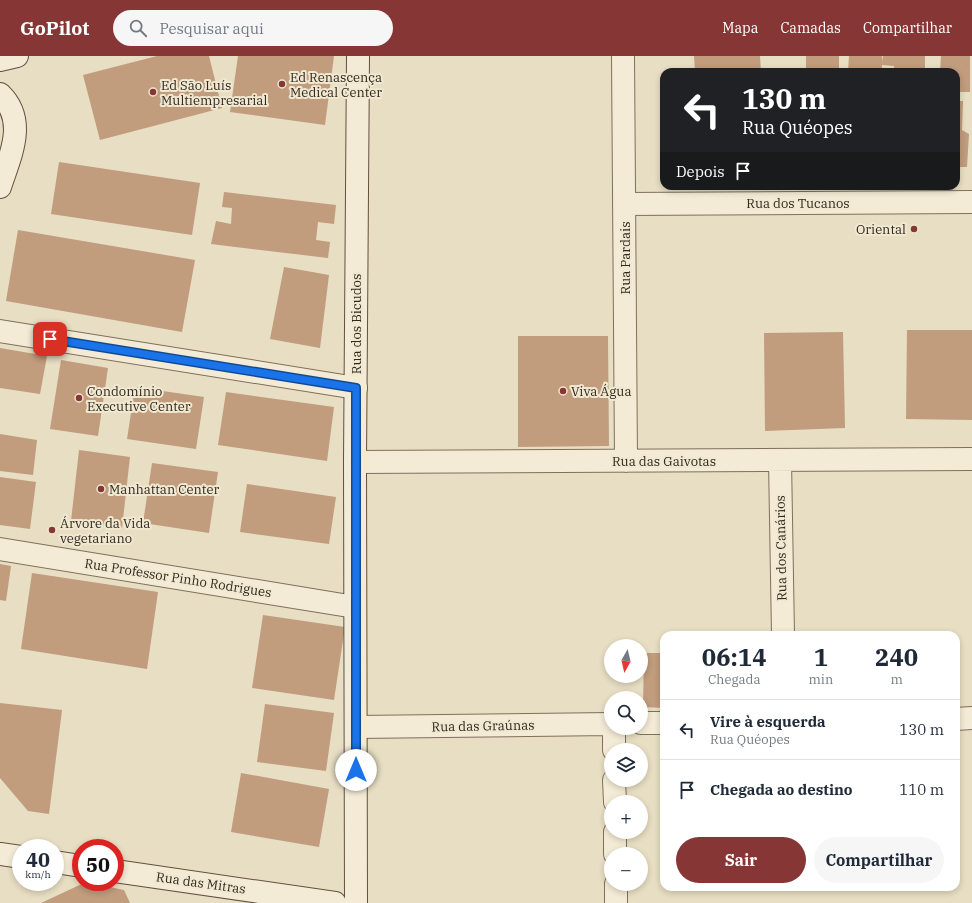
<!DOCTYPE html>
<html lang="pt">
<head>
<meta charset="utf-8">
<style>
	body { margin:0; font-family:"IBM Plex Serif",serif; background:#f6f6f7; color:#1f2937; height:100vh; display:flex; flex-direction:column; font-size:15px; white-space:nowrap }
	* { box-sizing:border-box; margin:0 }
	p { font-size:13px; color:#747a83 }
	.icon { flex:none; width:22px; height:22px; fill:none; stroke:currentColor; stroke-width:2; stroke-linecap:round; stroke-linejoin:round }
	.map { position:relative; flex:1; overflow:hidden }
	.sheet { position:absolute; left:660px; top:575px; width:300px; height:260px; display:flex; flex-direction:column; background:#fff; border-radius:12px; box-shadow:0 2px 6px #0003 }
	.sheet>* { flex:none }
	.top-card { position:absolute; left:660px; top:12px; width:300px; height:122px; border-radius:12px; box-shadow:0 2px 6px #0003; background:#202124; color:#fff; overflow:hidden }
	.needle { width:26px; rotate:188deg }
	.controls { position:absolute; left:604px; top:583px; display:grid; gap:8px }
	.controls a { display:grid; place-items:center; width:44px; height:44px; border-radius:50%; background:#fff; box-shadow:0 2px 6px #0003; font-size:20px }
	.speed { position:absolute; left:12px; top:783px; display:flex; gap:8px; font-size:20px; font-weight:700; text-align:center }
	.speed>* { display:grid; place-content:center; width:52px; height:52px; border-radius:50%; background:#fff; box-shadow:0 2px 6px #0003; line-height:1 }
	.speed small { font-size:10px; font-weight:400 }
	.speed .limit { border:6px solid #d22; background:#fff; color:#111 }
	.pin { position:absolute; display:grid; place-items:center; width:34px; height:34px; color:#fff; margin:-17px; border-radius:8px; box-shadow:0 2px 6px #0006 }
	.me { position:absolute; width:44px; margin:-22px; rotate:0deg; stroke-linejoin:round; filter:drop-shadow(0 0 3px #0008) }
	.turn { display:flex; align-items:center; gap:14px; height:84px; padding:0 16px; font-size:18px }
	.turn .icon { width:52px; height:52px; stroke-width:2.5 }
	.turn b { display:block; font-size:28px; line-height:34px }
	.then { display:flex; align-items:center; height:38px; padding:0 16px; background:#0003; gap:8px; font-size:15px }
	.eta { display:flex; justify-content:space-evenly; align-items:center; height:68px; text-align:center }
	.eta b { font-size:24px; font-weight:800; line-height:28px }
	.cta { display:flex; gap:8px; margin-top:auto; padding:8px 16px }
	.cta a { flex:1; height:46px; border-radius:24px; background:#863634; color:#fff; font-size:16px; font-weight:800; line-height:46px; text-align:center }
	.cta a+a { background:#f6f6f7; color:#1f2937 }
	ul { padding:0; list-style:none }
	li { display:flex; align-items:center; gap:12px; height:60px; padding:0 16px; border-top:1px solid #e0e1e3 }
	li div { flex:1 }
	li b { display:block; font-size:15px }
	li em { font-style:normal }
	header { display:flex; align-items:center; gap:24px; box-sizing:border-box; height:56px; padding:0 20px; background:#863634; color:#fff }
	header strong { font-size:19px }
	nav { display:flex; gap:22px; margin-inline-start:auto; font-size:14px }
	.search { width:280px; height:36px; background:#f6f6f7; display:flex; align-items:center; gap:10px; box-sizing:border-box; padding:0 14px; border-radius:22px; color:#747a83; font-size:15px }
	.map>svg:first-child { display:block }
	.building { fill:#c19c7d }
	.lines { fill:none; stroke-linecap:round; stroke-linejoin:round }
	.street-casing { stroke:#7f705c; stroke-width:24 }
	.secondary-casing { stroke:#61513f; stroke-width:24 }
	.street { stroke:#f3ebd5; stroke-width:22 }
	.secondary { stroke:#f3ebd5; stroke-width:22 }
	.route-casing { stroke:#114b97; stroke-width:10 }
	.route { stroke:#1a73e8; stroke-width:7 }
	.poi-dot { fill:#863634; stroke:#f0e8d1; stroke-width:1.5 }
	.labels { text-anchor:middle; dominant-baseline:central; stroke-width:4; stroke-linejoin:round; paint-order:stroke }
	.poi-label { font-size:13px; fill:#31281e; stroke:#f0e8d1; text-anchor:start }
	.street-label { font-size:13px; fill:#31281e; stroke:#f0e8d1 }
</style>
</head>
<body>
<header>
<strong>GoPilot</strong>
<div class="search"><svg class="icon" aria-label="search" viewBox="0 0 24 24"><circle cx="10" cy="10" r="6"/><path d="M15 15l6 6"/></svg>Pesquisar aqui</div>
<nav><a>Mapa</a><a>Camadas</a><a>Compartilhar</a></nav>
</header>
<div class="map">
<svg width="972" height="847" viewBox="0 0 972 847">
	<rect width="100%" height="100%" fill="#e7dec3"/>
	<path class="building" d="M157,0H209L222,52L100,84L83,19Z
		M238,0H334L325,69L230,56Z
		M694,0H760L761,16H695Z
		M806,0H839V16H806Z
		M849,0H882V6L883,0H925V16H894V10L882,9V16H848Z
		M941,0H970V36H956V16H940Z
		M956,45H963L962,74L969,78L967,111H956Z
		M59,106L200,127L192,179L51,158Z
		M224,136L336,149L334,168L318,166L316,184L330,186L328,202L211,188L216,165L231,168L232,152L222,151Z
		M18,174L195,204L182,276L6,245Z
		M284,211L329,219L320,292L270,283Z
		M907,274H972V364L906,363Z
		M843,276L845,372L765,375L764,277Z
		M518,280H608L609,390L518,391Z
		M0,292L47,300L40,338L0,332Z
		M61,304L108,312L98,380L50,373Z
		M135,331L204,341L196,393L127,383Z
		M226,336L334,351L327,405L218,389Z
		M0,378L37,384L33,419L0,415Z
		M79,394L130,401L122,472L71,465Z
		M152,407L218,416L209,477L143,467Z
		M0,421L36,426L30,473L0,469Z
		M247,428L336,441L329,488L240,476Z
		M0,508L11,510L6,545L0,544Z
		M32,517L158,536L147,613L21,593Z
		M263,559L345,571L334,644L252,632Z
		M644,597H664V652L643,651Z
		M0,647L62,654L49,758L28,755L0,722Z
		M265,648L334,657L326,715L257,706Z
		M241,717L329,733L319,791L231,776Z
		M86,826L124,834L130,847H41Z"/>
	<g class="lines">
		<defs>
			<path id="street" d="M623,0L626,405
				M624,148L972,146
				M0,275L356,332
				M780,404L783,579
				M355,406L972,403
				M0,493L355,551
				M956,663L972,662
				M641,667H664
				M356,671L611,668
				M614,672V694
				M614,724L615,746
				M615,776V798
				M616,828V847"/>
			<path id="secondary" d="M0,4L17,0
				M0,38C28,65 10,100 0,131
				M0,798L21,801
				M55,806L81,810
				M115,815L335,847
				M356,847L355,406L358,0"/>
		</defs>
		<use href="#street" class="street-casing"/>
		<use href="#secondary" class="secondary-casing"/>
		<use href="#street" class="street"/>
		<use href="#secondary" class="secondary"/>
	</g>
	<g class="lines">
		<defs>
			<path id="route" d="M50,283L356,332V714"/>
		</defs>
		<use href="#route" class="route-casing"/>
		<use href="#route" class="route"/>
	</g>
	<g class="poi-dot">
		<circle cx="282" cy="28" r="4"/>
		<circle cx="153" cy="36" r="4"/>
		<circle cx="914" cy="173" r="4"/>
		<circle cx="563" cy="335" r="4"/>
		<circle cx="79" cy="342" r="4"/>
		<circle cx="101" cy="433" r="4"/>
		<circle cx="52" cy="474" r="4"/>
	</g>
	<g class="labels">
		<g class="poi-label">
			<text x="290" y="21">Ed Renascença<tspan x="290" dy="15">Medical Center</tspan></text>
			<text x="161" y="29">Ed São Luís<tspan x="161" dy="15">Multiempresarial</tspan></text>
			<text x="906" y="173" text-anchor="end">Oriental</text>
			<text x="87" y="335">Condomínio<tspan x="87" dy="15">Executive Center</tspan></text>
			<text x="571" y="335">Viva Água</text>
			<text x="109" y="433">Manhattan Center</text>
			<text x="60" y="467">Árvore da Vida<tspan x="60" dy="15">vegetariano</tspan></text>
		</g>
		<g class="street-label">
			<text x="798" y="147">Rua dos Tucanos</text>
			<text transform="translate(625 202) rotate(-90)">Rua Pardais</text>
			<text transform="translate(356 268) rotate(-90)">Rua dos Bicudos</text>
			<text x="664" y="405">Rua das Gaivotas</text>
			<text transform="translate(781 492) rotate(-91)">Rua dos Canários</text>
			<text transform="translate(178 522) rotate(9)">Rua Professor Pinho Rodrigues</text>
			<text transform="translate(483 670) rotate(-1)">Rua das Graúnas</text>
			<text transform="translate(201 827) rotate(8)">Rua das Mitras</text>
		</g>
	</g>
</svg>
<div class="controls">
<a><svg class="needle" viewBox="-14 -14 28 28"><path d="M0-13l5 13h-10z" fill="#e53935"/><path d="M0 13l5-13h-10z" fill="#747a83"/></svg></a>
<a><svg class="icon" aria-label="search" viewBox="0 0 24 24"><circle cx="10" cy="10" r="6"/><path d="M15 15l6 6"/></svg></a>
<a><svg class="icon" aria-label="layers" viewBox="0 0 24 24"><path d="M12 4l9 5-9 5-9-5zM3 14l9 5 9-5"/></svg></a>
<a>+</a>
<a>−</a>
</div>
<div class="speed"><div>40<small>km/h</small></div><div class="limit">50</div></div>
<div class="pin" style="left:50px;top:283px;background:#d93025"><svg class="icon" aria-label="arrive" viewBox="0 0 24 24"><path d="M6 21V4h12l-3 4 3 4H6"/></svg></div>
<svg class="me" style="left:356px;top:714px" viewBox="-20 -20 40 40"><circle r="19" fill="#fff"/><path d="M0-13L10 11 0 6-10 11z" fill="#1a73e8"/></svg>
<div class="top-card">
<div class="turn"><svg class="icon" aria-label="left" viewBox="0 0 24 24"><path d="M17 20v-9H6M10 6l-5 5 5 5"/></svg><div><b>130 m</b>Rua Quéopes</div></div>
<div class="then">Depois<svg class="icon" aria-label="arrive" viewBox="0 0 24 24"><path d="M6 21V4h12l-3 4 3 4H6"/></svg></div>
</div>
<section class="sheet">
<div class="eta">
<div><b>06:14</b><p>Chegada</p></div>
<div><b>1</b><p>min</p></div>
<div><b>240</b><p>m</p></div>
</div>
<ul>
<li><svg class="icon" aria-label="left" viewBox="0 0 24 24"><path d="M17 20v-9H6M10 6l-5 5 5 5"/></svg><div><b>Vire à esquerda</b><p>Rua Quéopes</p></div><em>130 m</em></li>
<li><svg class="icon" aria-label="arrive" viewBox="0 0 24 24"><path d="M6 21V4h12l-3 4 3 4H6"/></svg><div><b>Chegada ao destino</b></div><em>110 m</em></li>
</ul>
<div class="cta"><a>Sair</a><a>Compartilhar</a></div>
</section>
</div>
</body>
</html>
